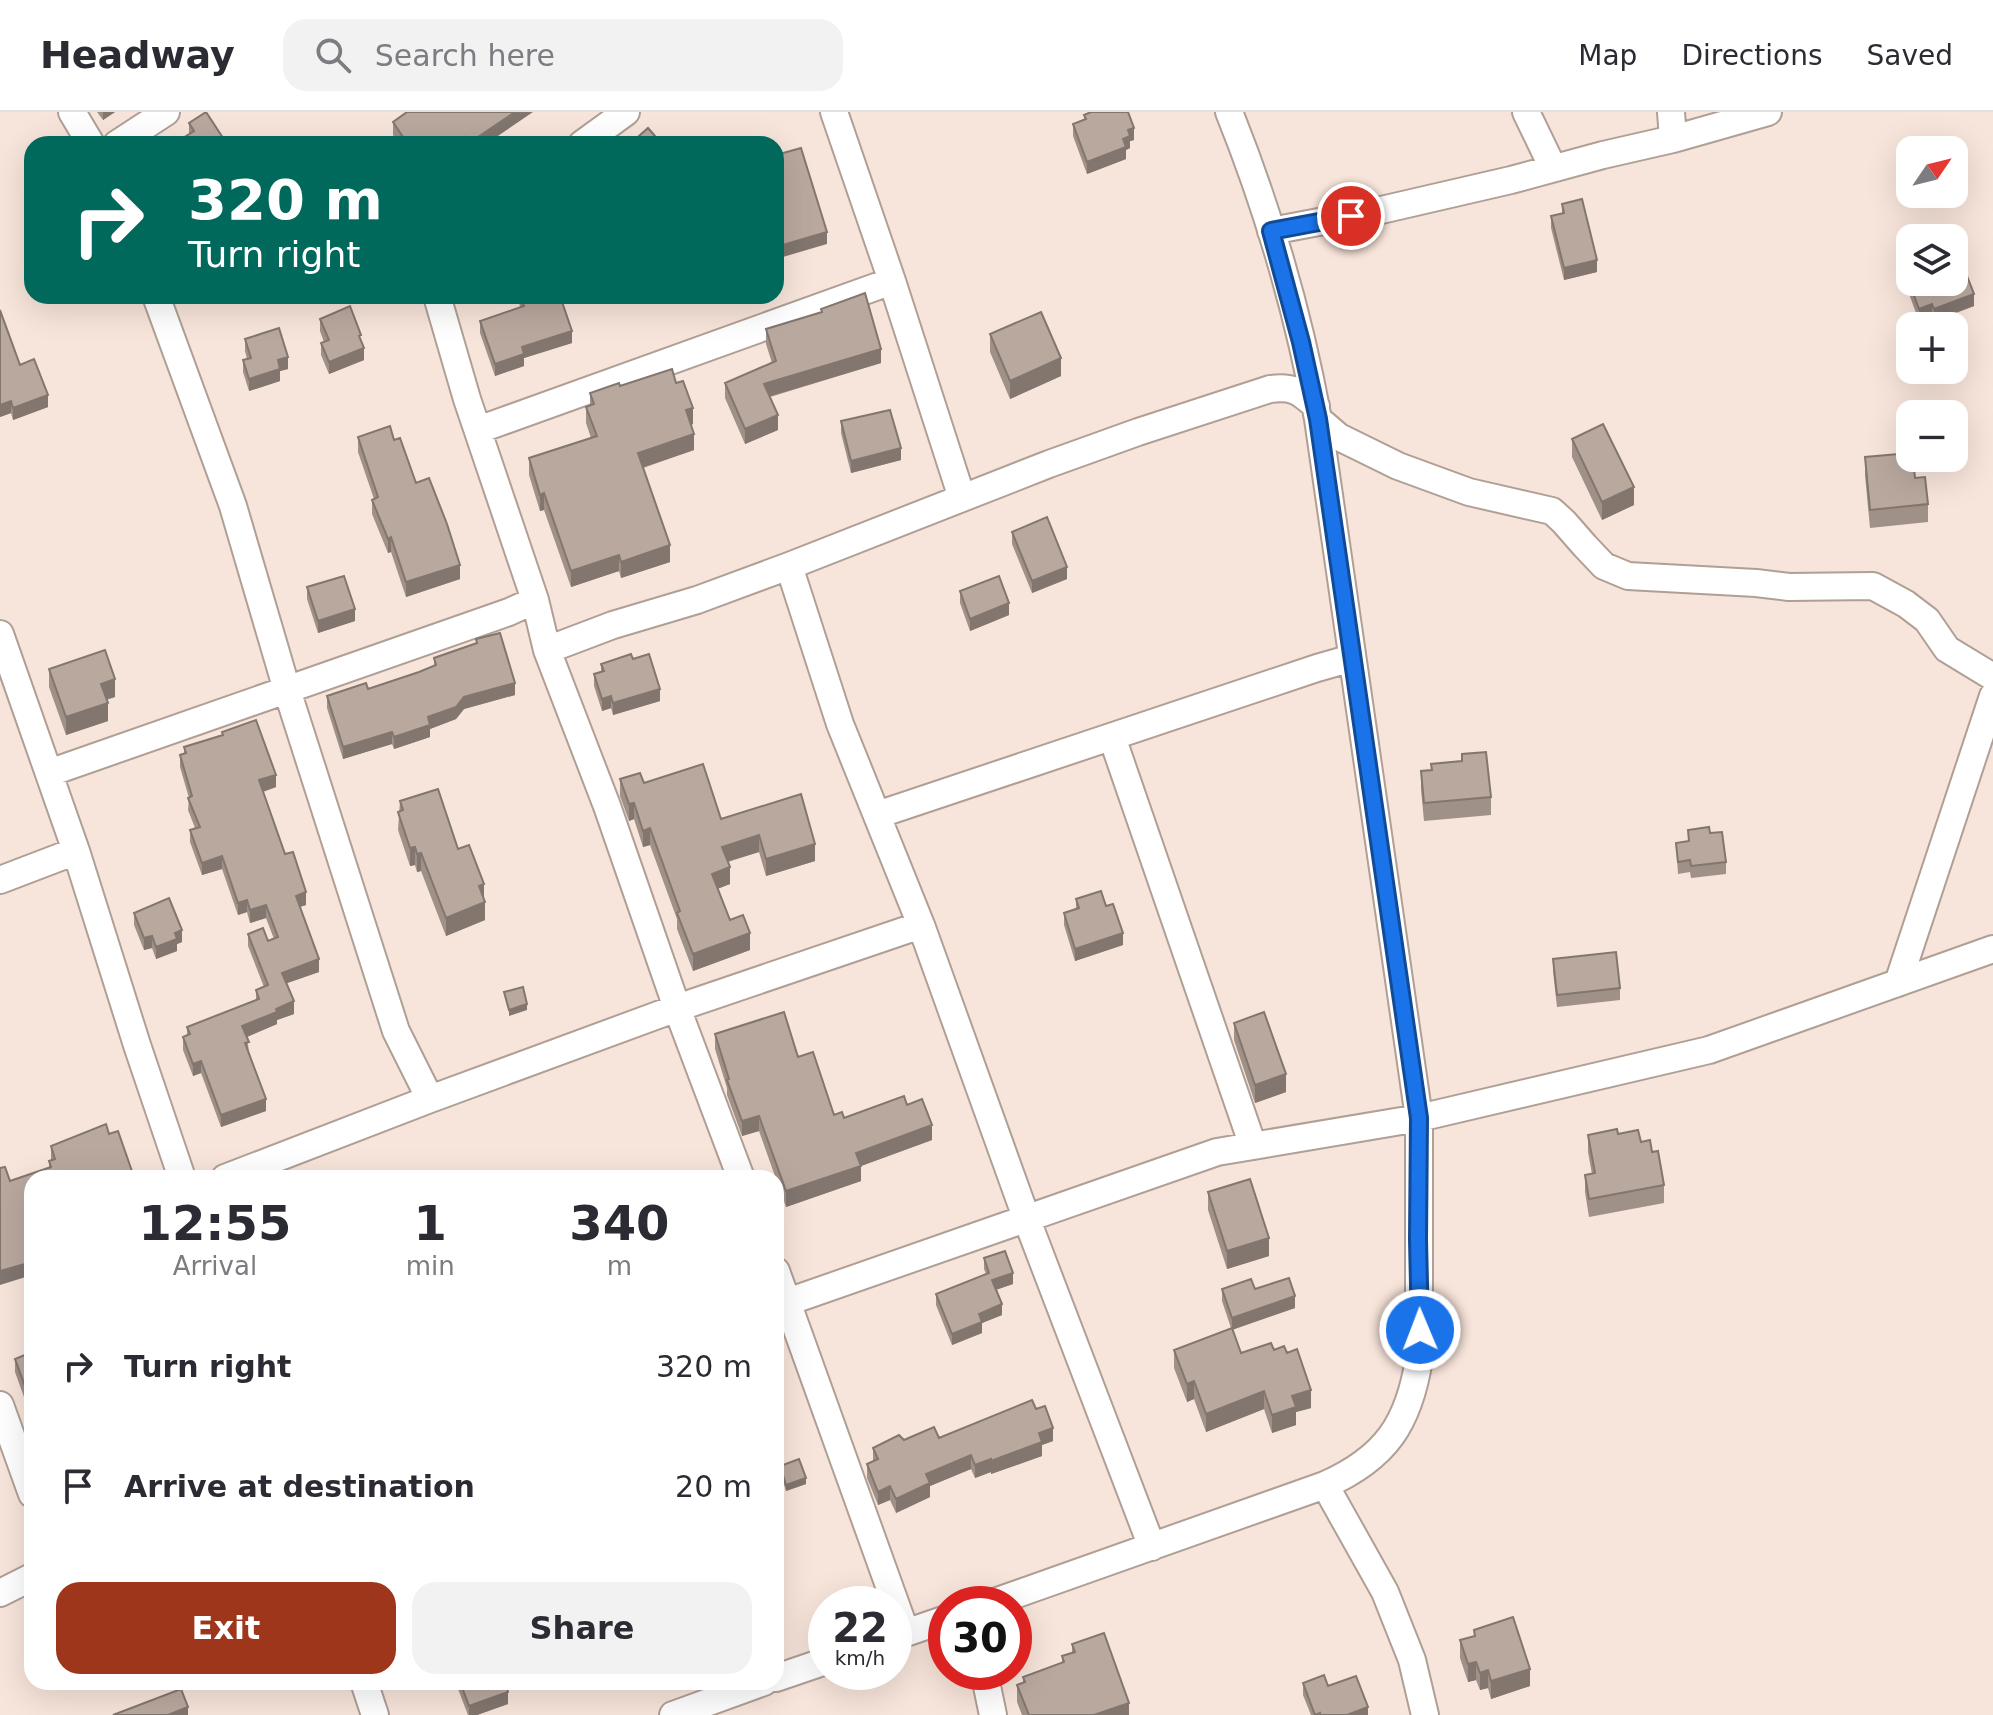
<!DOCTYPE html>
<html lang="en">
<head>
<meta charset="utf-8">
<style>
	body { margin:0; font-family:"DejaVu Sans",sans-serif; background:#f2f2f3; color:#2b2b33; height:100vh; display:flex; flex-direction:column; font-size:30px; white-space:nowrap }
	* { box-sizing:border-box; margin:0 }
	p { font-size:26px; color:#7c7c81 }
	.icon { flex:none; width:44px; height:44px; fill:none; stroke:currentColor; stroke-width:2; stroke-linecap:round; stroke-linejoin:round }
	.map { position:relative; flex:1; overflow:hidden }
	.panel { position:absolute; left:24px; top:1058px; width:760px; height:520px; display:flex; flex-direction:column; background:#fff; border-radius:24px; box-shadow:0 8px 32px #0002 }
	.panel>* { flex:none }
	.banner { position:absolute; left:24px; top:24px; width:760px; height:168px; border-radius:24px; box-shadow:0 8px 32px #0002; background:#00695c; color:#fff; overflow:hidden }
	.needle { width:52px; rotate:55deg }
	.tools { position:absolute; left:1896px; top:24px; display:grid; gap:16px }
	.tools a { display:grid; place-items:center; width:72px; height:72px; border-radius:16px; background:#fff; box-shadow:0 8px 32px #0002; font-size:40px }
	.speed { position:absolute; left:808px; top:1474px; display:flex; gap:16px; font-size:40px; font-weight:700; text-align:center }
	.speed>* { display:grid; place-content:center; width:104px; height:104px; border-radius:50%; background:#fff; box-shadow:0 8px 32px #0002; line-height:1 }
	.speed small { font-size:20px; font-weight:400 }
	.speed .limit { border:12px solid #d22; background:#fff; color:#111 }
	.pin { position:absolute; display:grid; place-items:center; width:68px; height:68px; color:#fff; margin:-34px; border:4px solid #fff; border-radius:50%; box-shadow:0 2px 8px #0007 }
	.me { position:absolute; width:88px; margin:-44px; rotate:359deg; stroke-linejoin:round; filter:drop-shadow(0 0 6px #0008) }
	.turn { display:flex; align-items:center; gap:28px; height:168px; padding:0 32px; font-size:36px }
	.turn .icon { width:104px; height:104px; stroke-width:2.5 }
	.turn b { display:block; font-size:56px; line-height:68px }
	.eta { display:flex; justify-content:space-evenly; align-items:center; height:136px; text-align:center }
	.eta b { font-size:48px; font-weight:800; line-height:56px }
	.cta { display:flex; gap:16px; margin-top:auto; padding:16px 32px }
	.cta a { flex:1; height:92px; border-radius:24px; background:#9e361b; color:#fff; font-size:32px; font-weight:800; line-height:92px; text-align:center }
	.cta a+a { background:#f2f2f3; color:#2b2b33 }
	ul { padding:0; list-style:none }
	li { display:flex; align-items:center; gap:24px; height:120px; padding:0 32px }
	li div { flex:1 }
	li b { display:block; font-size:30px }
	li em { font-style:normal }
	header { display:flex; align-items:center; gap:48px; box-sizing:border-box; height:112px; padding:0 40px; background:#fff; border-bottom:2px solid #e1e1e2 }
	header strong { font-size:38px }
	nav { display:flex; gap:44px; margin-inline-start:auto; font-size:28px }
	.search { width:560px; height:72px; background:#f2f2f3; display:flex; align-items:center; gap:20px; box-sizing:border-box; padding:0 28px; border-radius:24px; color:#7c7c81; font-size:30px }
	.map>svg:first-child { display:block }
	.lines { fill:none; stroke-linecap:round; stroke-linejoin:round }
	.minor-casing { stroke:#b09f95; stroke-width:30 }
	.minor { stroke:#fff; stroke-width:26 }
	.wall { fill:#9f9088 }
	.shaded-wall { fill:#82766f }
	.building { fill:#b9a89e; stroke:#82766f; stroke-width:2 }
	.route-casing { stroke:#114b97; stroke-width:20 }
	.route { stroke:#1a73e8; stroke-width:14 }
</style>
</head>
<body>
<header>
<strong>Headway</strong>
<div class="search"><svg class="icon" aria-label="search" viewBox="0 0 24 24"><circle cx="10" cy="10" r="6"/><path d="M15 15l6 6"/></svg>Search here</div>
<nav><a>Map</a><a>Directions</a><a>Saved</a></nav>
</header>
<div class="map">
<svg width="1993" height="1603" viewBox="0 0 1993 1603">
	<rect width="100%" height="100%" fill="#f7e4da"/>
	<g class="lines">
		<defs>
			<path id="minor" d="M72,0L91,32
				M834,0L892,169
				M1526,0L1553,56
				M1673,27L1768,0
				M117,32L166,0
				M582,32L626,0
				M1271,119L1377,99L1511,68L1603,43L1673,27L1671,0
				M156,184L233,394L287,578L396,919L430,987
				M437,184L467,287L535,488L547,538L607,694L677,896L741,1066
				M1318,307L1339,325L1398,354L1469,380L1552,399L1564,410L1585,434L1604,454L1628,464L1756,471L1789,475L1873,474L1906,492L1927,508L1947,537L1993,565
				M478,318L892,169L962,386
				M789,454L840,612L921,813L1027,1108L1152,1435
				M0,522L76,739L137,933L182,1066
				M547,538L613,513L697,488L789,454L1049,352L1138,320L1270,277C1293,274 1299,279 1316,294
				M1112,625L1253,1034
				M49,661L509,500L535,488
				M877,703L1317,556L1352,546
				M0,768L76,739
				M1898,871L1993,584
				M225,1066L430,987L677,896L921,813
				M776,1159L906,1521
				M776,1194L1217,1040L1419,1006L1709,938L1993,837
				M0,1293L32,1382
				M1325,1373L1385,1480L1412,1548L1425,1603
				M0,1481L32,1465
				M989,1492L1325,1373C1386,1346 1409,1311 1419,1247V1006L1318,307C1299,204 1268,97 1229,0
				M894,1525L946,1507
				M984,1560L993,1603
				M776,1566L826,1549
				M364,1570L375,1603
				M673,1603L764,1570"/>
		</defs>
		<use href="#minor" class="minor-casing"/>
		<use href="#minor" class="minor"/>
	</g>
	<path class="wall" d="M97,0H115L103,8Z
		M407,0L486,32H399L393,23V10Z
		M1084,3L1134,28L1130,29V36L1126,38V47L1087,62L1073,24V12L1084,7Z
		M189,11L227,32H183V26L189,22Z
		M1562,92L1597,160L1564,168L1551,116V104L1562,101Z
		M1958,161L1974,194L1934,209L1932,204L1919,209L1909,182V170Z
		M518,184H560L572,231L524,246V254L495,264L480,221V209L520,195Z
		M821,197L881,251L770,285L778,318L745,332L725,286V271L772,251L766,232V217L821,200Z
		M0,198L20,253L48,295L13,308L11,301L0,305Z
		M320,207L361,228L364,248L329,262L321,243V231L324,230L320,219Z
		M990,222L1061,264L1010,287L990,240Z
		M245,227L288,257L280,259V269L249,279L243,260V248L247,247L245,239Z
		M620,274L693,312L691,313L694,338L643,356L670,450L621,466L619,459L571,475L544,398L540,399L529,363V346L591,326L586,311V295L590,293V281Z
		M841,309L901,348L851,361L841,321Z
		M358,325L416,371L460,467L406,485L391,440L388,441L372,402V388L374,387L358,340Z
		M1572,327L1634,393L1602,408L1572,345Z
		M1865,345L1915,366L1928,392V410L1870,416L1865,363Z
		M1012,420L1067,467L1032,481L1012,432Z
		M307,475L355,509L318,521L307,487Z
		M960,479L1009,503L970,519L960,491Z
		M476,527L515,583L464,597L456,607L430,617V625L394,637L392,632L343,647L327,596V584L368,577L419,560L434,554V546L476,531Z
		M633,547L660,589L613,603L611,596L602,599L594,574V562L601,560V552Z
		M49,557L115,585L106,588L108,609L66,623L49,575Z
		M222,620L276,675L263,680L285,742L306,793L300,795L319,860L286,871L294,902L277,908V912L247,925L249,940L266,999L221,1015L201,961L193,964L183,938V925L187,924V915L256,888V878L264,875L248,834V822L268,829L274,827L266,806L250,811L247,800L238,803L222,757L202,763L190,730V718L195,716L188,698L189,686L180,655V643L184,642V635L222,623Z
		M1431,652L1491,685V703L1424,709L1421,677V659L1431,658Z
		M620,667L644,671L815,749L766,764L759,740L728,750L730,772L717,777L730,808L750,838L693,859L677,817V807L650,733L643,735L634,707L629,709L620,684Z
		M400,689L458,737L484,788L485,808L446,824L421,759L417,760L415,753L410,754L398,718Z
		M1688,718L1710,721L1726,750V762L1691,766L1690,760L1678,762L1676,731L1688,729Z
		M1076,787L1106,794L1123,833L1075,849L1064,813V801L1076,797Z
		M134,801L182,830L177,832V839L156,847L152,836L144,838L134,813Z
		M1553,847L1620,876V888L1557,895L1553,859Z
		M1234,911L1286,980L1255,991L1234,928Z
		M715,922L798,945L834,1003L844,1006L907,993L932,1028L861,1054V1069L786,1095L759,1019L742,1024L727,983V976L715,937Z
		M109,1022L134,1065L149,1066H32V1163L10,1069L49,1056V1049L51,1048V1034Z
		M1618,1022L1641,1030L1664,1073V1091L1589,1105L1585,1080V1063L1592,1062L1588,1040V1023Z
		M1208,1080L1269,1144L1227,1157L1208,1098Z
		M984,1146L1013,1172L996,1178L1002,1203L982,1211V1221L952,1233L936,1193V1182L986,1162L984,1157Z
		M1222,1177H1255L1295,1196L1232,1217L1241,1241L1274,1238L1311,1296L1296,1300V1313L1272,1321L1264,1297L1206,1320L1194,1287L1187,1290L1174,1256V1238L1231,1216L1222,1189Z
		M32,1240L29,1299L15,1260V1247Z
		M1036,1297L1053,1329L1042,1333V1344L991,1362V1360L975,1366L971,1357L930,1374V1385L896,1401L890,1388L878,1393L867,1366V1352L873,1349V1336L904,1328L939,1326Z
		M780,1354L806,1372L786,1379L780,1360Z
		M1474,1518L1530,1574L1491,1587L1488,1576L1480,1578L1476,1568L1468,1570L1460,1546V1528L1474,1524Z
		M1072,1532L1129,1603H1022L1017,1590V1573L1023,1571V1565L1062,1551V1544L1072,1541Z
		M458,1570H505L508,1592L477,1603H468L458,1577Z
		M1303,1571L1328,1574L1368,1603H1311L1303,1583Z"/>
	<path class="shaded-wall" d="M103,0H115L103,8Z
		M515,0H533L486,32H469Z
		M1134,16V28L1130,29V36L1126,38V47L1087,62V50L1123,27L1128,18Z
		M465,25V32H455Z
		M827,120V132L776,147V135Z
		M780,148V160L776,161V150Z
		M1597,148V160L1564,168V156Z
		M1974,182V194L1934,209V197Z
		M703,184H720L703,189Z
		M1932,192V204L1919,209V197Z
		M572,219V231L524,246V254L495,264V252L522,235Z
		M364,236V248L329,262V250Z
		M881,237V251L764,286V272Z
		M288,245V257L280,259V269L249,279V267L278,248Z
		M1061,246V264L1010,287V269Z
		M48,283V295L13,308V296Z
		M11,289V301L0,305V293Z
		M693,296V312L686,314V298Z
		M778,303V318L745,332V317Z
		M694,322V338L638,357V341Z
		M901,336V348L851,361V349Z
		M1634,375V393L1602,408V390Z
		M544,381V398L540,399V383Z
		M391,425V440L388,441V427Z
		M670,433V450L621,466V450Z
		M619,443V459L571,475V459Z
		M460,453V467L406,485V470Z
		M1067,455V467L1032,481V469Z
		M1009,491V503L970,519V507Z
		M355,497V509L318,521V509Z
		M115,567V585L101,589V572Z
		M515,571V583L464,597L456,607L430,617V625L394,637V625L464,585Z
		M660,577V589L613,603V591Z
		M611,584V596L602,599V587Z
		M108,591V609L66,623V605Z
		M392,620V632L343,647V635Z
		M276,663V675L259,681V668Z
		M634,691V707L629,709V692Z
		M650,716V733L643,735V719Z
		M759,723V740L722,751V735Z
		M815,732V749L766,764V747Z
		M415,735V753L410,754V736Z
		M421,741V759L417,760V742Z
		M222,744V757L202,763V751Z
		M730,755V772L712,779V762Z
		M484,772V790L479,774Z
		M306,780V793L296,796V784Z
		M247,788V800L238,803V791Z
		M485,790V808L446,824V806Z
		M266,793V806L250,811V798Z
		M182,818V830L177,832V839L156,847V835L175,821Z
		M750,821V838L693,859V842Z
		M1123,821V833L1075,849V837Z
		M152,824V836L144,838V826Z
		M319,847V860L282,873V861Z
		M294,889V902L277,908V912L242,927V914L276,897Z
		M527,892V898L509,904V898Z
		M201,949V961L193,964V952Z
		M1286,962V980L1255,991V973Z
		M266,987V999L221,1015V1003Z
		M759,1004V1019L742,1024V1009Z
		M932,1013V1028L861,1054V1069L786,1095V1079L856,1041Z
		M1269,1126V1144L1227,1157V1139Z
		M30,1144H32V1163L0,1173V1159Z
		M1013,1161V1172L992,1179V1168Z
		M1295,1184V1196L1232,1218V1206Z
		M1002,1192V1203L982,1211V1221L952,1233V1222L979,1202Z
		M1194,1269V1287L1187,1290V1272Z
		M1311,1278V1296L1296,1300V1313L1272,1321V1303L1292,1284Z
		M1264,1279V1297L1206,1320V1302Z
		M32,1284V1298L29,1299V1285Z
		M1053,1316V1329L1042,1333V1344L991,1362V1349L1039,1321Z
		M971,1343V1357L930,1374V1385L896,1401V1387L926,1362Z
		M991,1347V1360L975,1366V1353Z
		M806,1366V1372L786,1379V1373Z
		M890,1374V1388L878,1393V1380Z
		M1476,1550V1568L1468,1570V1552Z
		M1530,1557V1574L1491,1587V1569Z
		M1488,1558V1576L1480,1578V1561Z
		M568,1570H584L568,1576Z
		M508,1580V1592L477,1603H469V1594Z
		M1129,1591V1603H1094Z
		M188,1595V1603H168Z
		M1368,1595V1603H1347Z"/>
	<path class="building" d="M206,0L227,32H187L183,26L194,19L189,11Z
		M407,0H515L469,31L465,25L455,32H400L405,28L393,10Z
		M1091,0H1128L1134,16L1128,18L1130,24L1123,27L1126,35L1087,50L1073,12L1086,7L1084,3Z
		M648,16L662,32H630Z
		M801,36L827,120L776,135L780,148L776,150V43Z
		M1582,87L1597,148L1564,156L1551,104L1564,101L1562,92Z
		M1954,149L1958,161L1965,159L1974,182L1934,197L1932,192L1919,197L1909,170H1954Z
		M865,181L881,237L764,272L778,303L745,317L725,271L776,249L766,217L822,200L821,197Z
		M520,184H560L572,219L522,235L524,242L495,252L480,209L524,194Z
		M350,194L361,223L359,224L364,236L329,250L321,231L329,228L320,207Z
		M0,198L20,253L34,247L48,283L13,296L11,289L0,293Z
		M1041,200L1061,246L1010,269L990,222Z
		M279,216L288,245L278,248L280,257L249,267L243,248L251,246L245,227Z
		M672,257L676,271L683,269L693,296L686,298L694,322L638,341L670,433L621,450L619,443L571,459L544,381L540,383L529,346L597,324L586,295L594,292L590,281L619,271L620,274Z
		M890,298L901,336L851,349L841,309Z
		M1603,312L1634,375L1602,390L1572,327Z
		M390,314L394,328L400,326L416,371L429,366L447,412L460,453L406,470L391,425L388,427L372,388L378,385L358,325Z
		M1910,341V346H1913L1915,366L1925,365L1928,392L1870,398L1865,345Z
		M1047,405L1067,455L1032,469L1012,420Z
		M344,464L355,497L318,509L307,475Z
		M999,464L1009,491L970,507L960,479Z
		M500,521L515,571L464,585L456,595L428,605L430,613L394,625L392,620L343,635L327,584L366,571L368,577L419,560L436,553L434,546L477,531L476,527Z
		M105,538L115,567L101,572L108,591L66,605L49,557Z
		M631,542L633,547L649,542L660,577L613,591L611,584L602,587L594,562L604,559L601,552Z
		M256,608L276,663L259,668L285,742L293,740L306,780L296,784L319,847L282,861L294,889L276,897L277,900L242,914L249,930L245,931L266,987L221,1003L201,949L193,952L183,925L190,922L187,915L259,887L256,878L268,873L248,822L263,816L268,829L278,825L266,793L250,798L247,788L238,791L222,744L202,751L190,718L200,715L188,686L192,684L180,643L186,641L184,635L223,623L222,620Z
		M1486,640L1491,685L1424,691L1421,659L1432,658L1431,652L1462,649V642Z
		M703,652L721,707L801,682L815,732L766,747L759,723L722,735L730,755L712,762L730,808L743,803L750,821L693,842L677,801L680,799L650,716L643,719L634,691L629,692L620,667L640,661L644,671Z
		M438,677L458,737L469,733L484,772L479,774L485,790L446,806L421,741L417,742L415,735L410,736L398,700L403,698L400,689Z
		M1709,715L1710,721L1722,720L1726,750L1691,754L1690,748L1678,750L1676,731L1689,729L1688,718Z
		M1101,779L1106,794L1113,792L1123,821L1075,837L1064,801L1079,796L1076,787Z
		M169,786L182,818L175,821L177,827L156,835L152,824L144,826L134,801Z
		M1616,840L1620,876L1557,883L1553,847Z
		M523,875L527,892L509,898L504,880Z
		M784,900L798,945L813,940L834,1003L842,1000L844,1006L904,984L907,993L922,987L932,1013L856,1041L861,1054L786,1079L759,1004L742,1009L727,968L729,967L715,922Z
		M1264,900L1286,962L1255,973L1234,911Z
		M106,1012L109,1022L118,1019L134,1065L147,1060L149,1066H32V1144H30L32,1150L0,1159V1056L5,1055L10,1069L51,1055L49,1049L55,1047L51,1034Z
		M1617,1017L1618,1022L1638,1018L1641,1030L1650,1028L1652,1040L1658,1039L1664,1073L1589,1087L1585,1063L1595,1061L1588,1023Z
		M1250,1067L1269,1126L1227,1139L1208,1080Z
		M1005,1139L1013,1161L992,1168L1002,1192L979,1202L982,1210L952,1222L936,1182L989,1161L984,1146Z
		M1289,1166L1295,1184L1232,1206L1222,1177L1251,1167L1255,1177Z
		M1232,1216L1241,1241L1271,1231L1274,1238L1284,1234L1287,1241L1297,1237L1311,1278L1292,1284L1296,1295L1272,1303L1264,1279L1206,1302L1194,1269L1187,1272L1174,1238Z
		M32,1240V1284L29,1285L15,1247Z
		M1032,1288L1036,1297L1045,1294L1053,1316L1039,1321L1042,1330L991,1349V1347L975,1353L971,1343L926,1362L930,1371L896,1387L890,1374L878,1380L867,1352L878,1347L873,1336L899,1323L904,1328L934,1315L939,1326Z
		M799,1347L806,1366L786,1373L780,1354Z
		M1513,1505L1530,1557L1491,1569L1488,1558L1480,1561L1476,1550L1468,1552L1460,1528L1475,1524L1474,1518Z
		M1104,1521L1129,1591L1094,1603H1029L1017,1573L1025,1570L1023,1565L1064,1550L1062,1544L1075,1540L1072,1532Z
		M1324,1563L1328,1574L1356,1564L1368,1595L1347,1603H1320V1601L1315,1603L1303,1571Z
		M460,1570H505L508,1580L469,1594Z
		M181,1577L188,1595L168,1603H113Z"/>
	<g class="lines">
		<defs>
			<path id="route" d="M1351,104L1271,119L1301,230L1318,307L1419,1006L1418,1127L1420,1218"/>
		</defs>
		<use href="#route" class="route-casing"/>
		<use href="#route" class="route"/>
	</g>
</svg>
<div class="tools">
<a><svg class="needle" viewBox="-14 -14 28 28"><path d="M0-13l5 13h-10z" fill="#e53935"/><path d="M0 13l5-13h-10z" fill="#7c7c81"/></svg></a>
<a><svg class="icon" aria-label="layers" viewBox="0 0 24 24"><path d="M12 4l9 5-9 5-9-5zM3 14l9 5 9-5"/></svg></a>
<a>+</a>
<a>−</a>
</div>
<div class="speed"><div>22<small>km/h</small></div><div class="limit">30</div></div>
<div class="pin" style="left:1351px;top:104px;background:#d93025"><svg class="icon" aria-label="arrive" viewBox="0 0 24 24"><path d="M6 21V4h12l-3 4 3 4H6"/></svg></div>
<svg class="me" style="left:1420px;top:1218px" viewBox="-20 -20 40 40"><circle r="17" fill="#1a73e8" stroke="#fff" stroke-width="3"/><path d="M0-11L8 9 0 5-8 9z" fill="#fff"/></svg>
<div class="banner">
<div class="turn"><svg class="icon" aria-label="right" viewBox="0 0 24 24"><path d="M7 20v-9h11M14 6l5 5-5 5"/></svg><div><b>320 m</b>Turn right</div></div>
</div>
<section class="panel">
<div class="eta">
<div><b>12:55</b><p>Arrival</p></div>
<div><b>1</b><p>min</p></div>
<div><b>340</b><p>m</p></div>
</div>
<ul>
<li><svg class="icon" aria-label="right" viewBox="0 0 24 24"><path d="M7 20v-9h11M14 6l5 5-5 5"/></svg><div><b>Turn right</b></div><em>320 m</em></li>
<li><svg class="icon" aria-label="arrive" viewBox="0 0 24 24"><path d="M6 21V4h12l-3 4 3 4H6"/></svg><div><b>Arrive at destination</b></div><em>20 m</em></li>
</ul>
<div class="cta"><a>Exit</a><a>Share</a></div>
</section>
</div>
</body>
</html>
